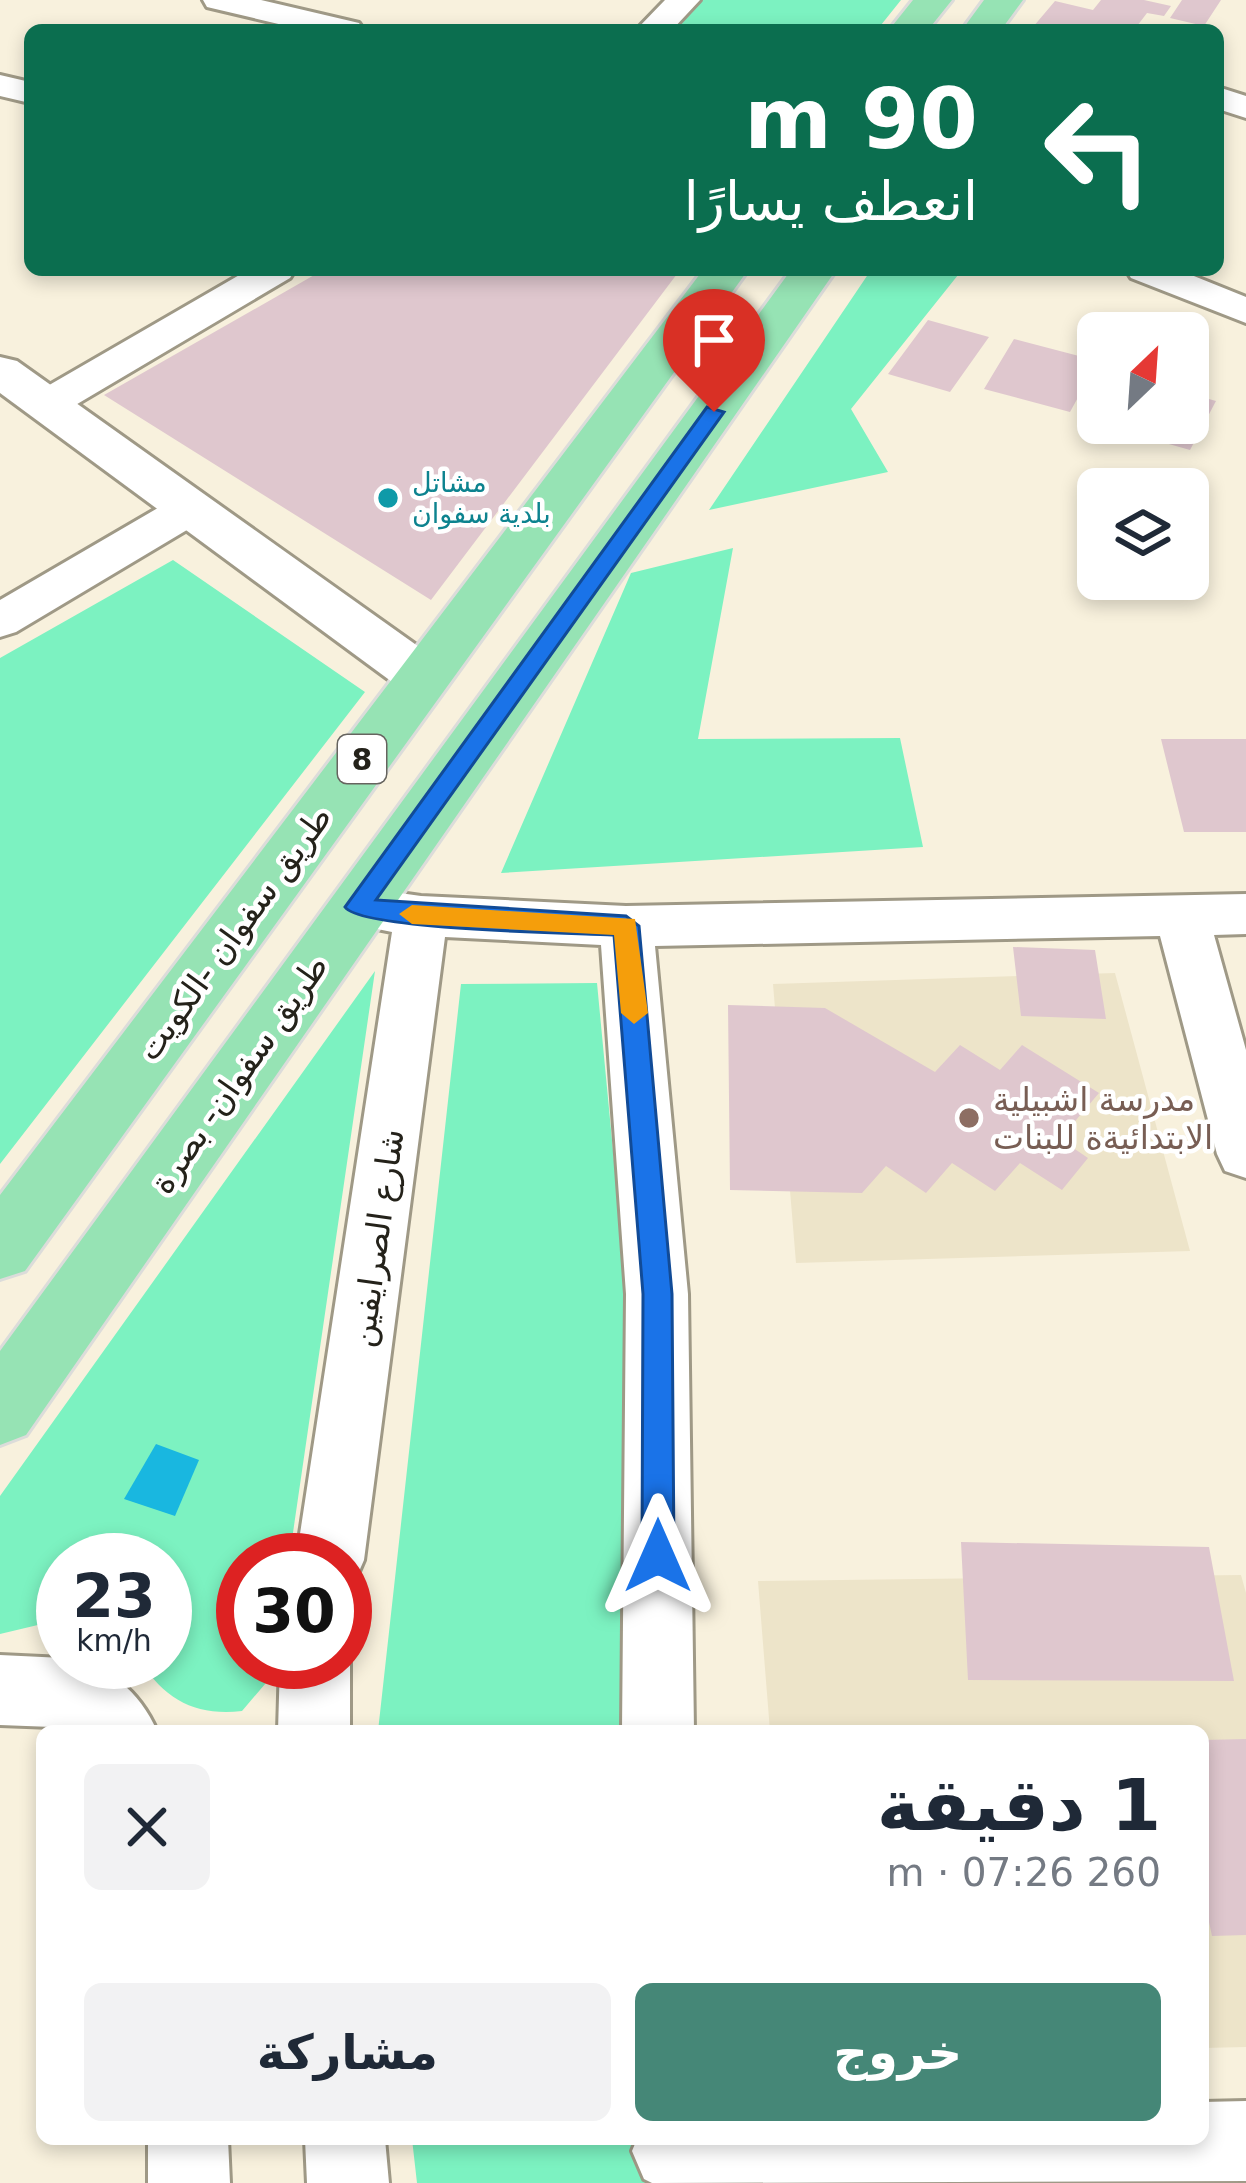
<!DOCTYPE html>
<html lang="ar">
<head>
<meta charset="utf-8">
<style>
	body { margin:0; font-family:"DejaVu Sans","Noto Naskh Arabic",sans-serif; background:#f2f2f3; color:#1f2937; direction:rtl; height:100vh; display:flex; flex-direction:column; font-size:45px; white-space:nowrap }
	* { box-sizing:border-box; margin:0 }
	p { font-size:39px; color:#747a83 }
	.icon { flex:none; width:66px; height:66px; fill:none; stroke:currentColor; stroke-width:2; stroke-linecap:round; stroke-linejoin:round }
	.map { position:relative; flex:1; overflow:hidden; direction:ltr }
	.details { position:absolute; left:36px; top:1725px; width:1173px; height:420px; display:flex; flex-direction:column; background:#fff; border-radius:18px; box-shadow:0 6px 18px #0003; direction:rtl }
	.details>* { flex:none }
	.banner { position:absolute; left:24px; top:24px; width:1200px; height:252px; border-radius:18px; box-shadow:0 6px 18px #0003; direction:rtl; background:#0b6e4f; color:#fff; overflow:hidden }
	.needle { width:78px; rotate:25deg }
	.buttons { position:absolute; left:1077px; top:312px; display:grid; gap:24px }
	.buttons a { display:grid; place-items:center; width:132px; height:132px; border-radius:18px; background:#fff; box-shadow:0 6px 18px #0003; font-size:60px }
	.speed { position:absolute; left:36px; top:1533px; display:flex; gap:24px; font-size:60px; font-weight:700; text-align:center }
	.speed>* { display:grid; place-content:center; width:156px; height:156px; border-radius:50%; background:#fff; box-shadow:0 6px 18px #0003; line-height:1 }
	.speed small { font-size:30px; font-weight:400 }
	.speed .limit { border:18px solid #d22; background:#fff; color:#111 }
	.pin { position:absolute; display:grid; place-items:center; width:102px; height:102px; color:#fff; margin:-123px -51px; border-radius:50% 50% 50% 0; rotate:-45deg; box-shadow:0 0 12px #0007 }
	.pin .icon { rotate:45deg }
	.me { position:absolute; width:132px; margin:-66px; rotate:0deg; stroke-linejoin:round; filter:drop-shadow(0 0 9px #0008) }
	.turn { display:flex; align-items:center; gap:42px; height:252px; padding:0 48px; font-size:54px }
	.turn .icon { width:156px; height:156px; stroke-width:2.5 }
	.turn b { display:block; font-size:84px; line-height:102px }
	.round { display:grid; place-items:center; flex:none; width:126px; height:126px; border-radius:18px; background:#f2f2f3 }
	.overview { display:flex; align-items:center; justify-content:space-between; height:204px; padding:0 48px }
	h1 { font-size:72px; font-weight:700; line-height:90px }
	.primary-button { display:flex; gap:24px; margin-top:auto; padding:24px 48px }
	.primary-button a { flex:1; height:138px; border-radius:18px; background:#458777; color:#fff; font-size:48px; font-weight:700; line-height:138px; text-align:center }
	.primary-button a+a { background:#f2f2f3; color:#1f2937 }
	.map>svg:first-child { display:block }
	.built { fill:#ede4c9 }
	.green { fill:#7cf2c1 }
	.water { fill:#19b7e0 }
	.building { fill:#dfc7ce }
	.lines { fill:none; stroke-linecap:round; stroke-linejoin:round }
	.minor-casing { stroke:#9f9986; stroke-width:6 }
	.tertiary-casing { stroke:#9f9986; stroke-width:6 }
	.trunk-casing { stroke:#dcdcda; stroke-width:6 }
	.minor { fill:#fff; fill-rule:evenodd }
	.tertiary { fill:#fff; fill-rule:evenodd }
	.trunk { fill:#96e3b4; fill-rule:evenodd }
	.route { fill:#1a73e8; stroke:#114b97; stroke-width:3 }
	.slow { fill:#f59e0b }
	.culture-dot { fill:#0f9aa8; stroke:#fff; stroke-width:4.5 }
	.education-dot { fill:#8d6e63; stroke:#fff; stroke-width:4.5 }
	.labels { text-anchor:middle; dominant-baseline:central; stroke-width:9; stroke-linejoin:round; paint-order:stroke }
	.far-culture-label { font-size:27px; fill:#0d838f; stroke:#fff; text-anchor:start }
	.shield { fill:#fff; stroke:#66645f; stroke-width:3 }
	.shield-label { font-size:30px; font-weight:bold; fill:#24221a }
	.street-label { font-size:33px; fill:#24221a; stroke:#fff }
	.education-label { font-size:33px; fill:#785e54; stroke:#fff; text-anchor:start }
</style>
</head>
<body>
<div class="map">
<svg width="1246" height="2183" viewBox="0 0 1246 2183">
	<rect width="100%" height="100%" fill="#f8f1dd"/>
	<path class="built" d="M1115,973L1190,1251L796,1263L773,984Z
		M1241,1575L1246,1593V2047L1203,2048V1731H770L758,1581Z"/>
	<path class="green" d="M701,0H901L877,30H671Z
		M871,270H962L851,409L888,472L709,510Z
		M733,548L698,739L900,738L923,847L501,873L631,573Z
		M173,560L365,692L0,1164V658Z
		M375,971L289,1560H243V1662H274L271,1677L242,1711C197,1716 166,1701 141,1662H165V1560H63V1619L0,1634V1496Z
		M597,983L626,1287L634,1731H378L461,984Z
		M412,2139H647L649,2183H417Z"/>
	<path class="water" d="M156,1444L199,1460L175,1516L124,1499Z"/>
	<path class="building" d="M1101,0H1144L1171,6L1164,16L1147,13L1134,30L1033,27L1055,1L1093,10Z
		M1182,0H1221L1204,26L1170,18Z
		M323,270H680L431,600L104,395Z
		M928,320L989,337L950,392L888,374Z
		M1014,339L1098,361L1070,412L984,389Z
		M1188,393L1216,401L1190,450L1116,429L1119,423H1188Z
		M1161,739H1246V832H1184Z
		M1013,947L1095,950L1106,1019L1021,1016Z
		M728,1005L825,1008L935,1072L960,1045L1000,1070L1022,1045L1099,1093L1060,1139L1088,1158L1062,1190L1020,1163L995,1191L952,1163L926,1193L886,1166L862,1193L730,1190Z
		M961,1542L1209,1547L1234,1681L968,1680Z
		M1246,1739V1935L1212,1936L1203,1894V1740Z"/>
	<g class="lines">
		<defs>
			<path id="minor" d="M203,0H261L359,23L364,30H304L207,7Z
				M665,0H700L672,30H636Z
				M0,75L30,82V103L0,96Z
				M1218,87L1246,96V118L1218,109Z
				M248,270H295L290,278L62,413L47,417L32,413L26,404L32,395Z
				M1126,270H1179L1246,297V323L1131,278Z
				M191,494L207,498L213,508L207,518L16,632L0,637V600L175,498Z
				M357,887L421,896L626,906L1246,894V934L1214,935L1246,1050V1178L1225,1171L1217,1154L1160,936L655,946L688,1294L694,1731H622L626,1294L601,945L445,937L364,1560L354,1583L345,1587V1560H296L392,932L338,921L331,907L338,893Z
				M345,1650L350,1662V1731H278L280,1662H345Z
				M0,1655L63,1658V1662C107,1662 140,1692 157,1731L0,1725Z
				M1246,2101V2181L652,2183L644,2179L632,2151L637,2139H1203V2102Z
				M148,2139H228L230,2183H148Z
				M305,2139H385L389,2183H307Z"/>
			<path id="tertiary" d="M0,357L17,361L443,664L451,677L443,690L423,696L403,690L0,393Z"/>
			<path id="trunk" d="M913,0H952L928,30H889Z
				M984,0H1023L1001,30H962Z
				M703,270H748L25,1271L0,1279V1195Z
				M791,270H836L26,1435L0,1445V1351Z"/>
		</defs>
		<use href="#minor" class="minor-casing"/>
		<use href="#tertiary" class="tertiary-casing"/>
		<use href="#trunk" class="trunk-casing"/>
		<use href="#minor" class="minor"/>
		<use href="#tertiary" class="tertiary"/>
		<use href="#trunk" class="trunk"/>
	</g>
	<path class="route" d="M707,407L724,412L376,900L626,916L639,926L672,1294L674,1556L669,1567L658,1572L647,1567L642,1556L643,1294L614,935C573,933 361,930 345,907Z"/>
	<path class="slow" d="M412,905L635,919L648,1013L634,1024L621,1013L614,935L412,924L399,914Z"/>
	<circle class="culture-dot" cx="388" cy="498" r="12"/>
	<circle class="education-dot" cx="969" cy="1118" r="12"/>
	<g class="labels">
		<g class="far-culture-label">
			<text x="412" y="482">مشاتل<tspan x="412" dy="31">بلدية سفوان</tspan></text>
		</g>
		<rect class="shield" x="338" y="735" width="48" height="48" rx="9"/>
		<g class="shield-label">
			<text x="362" y="759">8</text>
		</g>
		<g class="street-label">
			<text transform="translate(234 933) rotate(-54)">طريق سفوان -الكويت</text>
			<text transform="translate(239 1074) rotate(-55)">طريق سفوان- بصرة</text>
			<text transform="translate(377 1238) rotate(-82)">شارع الصرايفين</text>
		</g>
		<g class="education-label">
			<text x="993" y="1099">مدرسة اشبيلية<tspan x="993" dy="38">الابتدائيةة للبنات</tspan></text>
		</g>
	</g>
</svg>
<div class="buttons">
<a><svg class="needle" viewBox="-14 -14 28 28"><path d="M0-13l5 13h-10z" fill="#e53935"/><path d="M0 13l5-13h-10z" fill="#747a83"/></svg></a>
<a><svg class="icon" aria-label="layers" viewBox="0 0 24 24"><path d="M12 4l9 5-9 5-9-5zM3 14l9 5 9-5"/></svg></a>
</div>
<div class="speed"><div>23<small>km/h</small></div><div class="limit">30</div></div>
<div class="pin" style="left:714px;top:412px;background:#d93025"><svg class="icon" aria-label="arrive" viewBox="0 0 24 24"><path d="M6 21V4h12l-3 4 3 4H6"/></svg></div>
<svg class="me" style="left:658px;top:1556px" viewBox="-20 -20 40 40"><path d="M0-17L14 15 0 8-14 15z" fill="#1a73e8" stroke="#fff" stroke-width="4"/></svg>
<div class="banner">
<div class="turn"><svg class="icon" aria-label="left" viewBox="0 0 24 24"><path d="M17 20v-9H6M10 6l-5 5 5 5"/></svg><div><b>90 m</b>انعطف يسارًا</div></div>
</div>
<section class="details">
<div class="overview"><div><h1>1 دقيقة</h1><p>260 m · 07:26</p></div><a class="round"><svg class="icon" aria-label="close" viewBox="0 0 24 24"><path d="M6 6l12 12M18 6L6 18"/></svg></a></div>
<div class="primary-button"><a>خروج</a><a>مشاركة</a></div>
</section>
</div>
</body>
</html>
